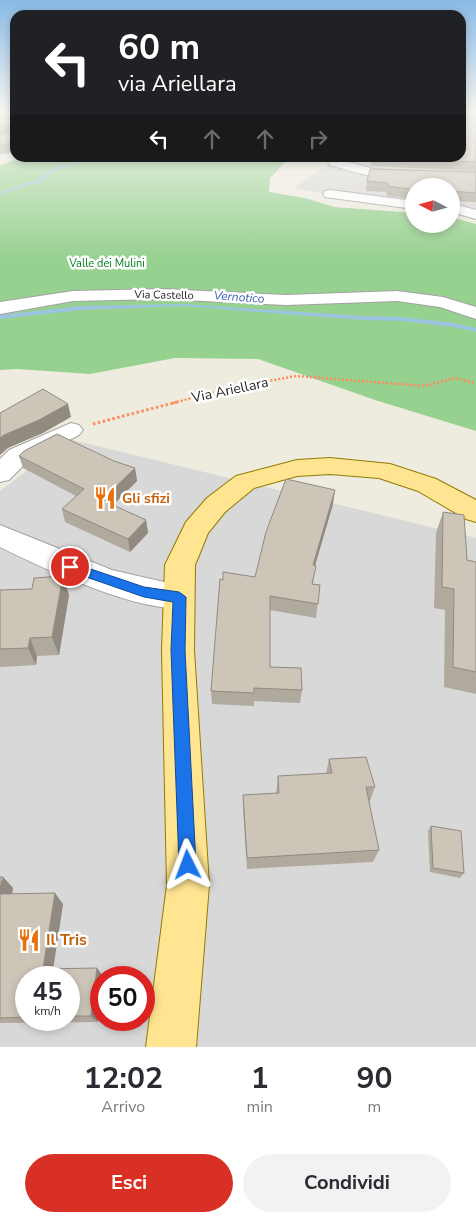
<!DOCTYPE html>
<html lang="it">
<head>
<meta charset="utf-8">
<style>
	body { margin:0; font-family:"Nunito Sans",sans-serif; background:#f2f2f3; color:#2b2b33; height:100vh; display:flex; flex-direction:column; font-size:19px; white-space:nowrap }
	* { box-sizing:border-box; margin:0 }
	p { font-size:16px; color:#7c7c81 }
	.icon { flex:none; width:28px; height:28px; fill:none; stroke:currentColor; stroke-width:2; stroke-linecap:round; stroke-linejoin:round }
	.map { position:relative; height:1047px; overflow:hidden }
	.drawer { display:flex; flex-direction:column; background:#fff; flex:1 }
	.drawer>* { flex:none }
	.hud { position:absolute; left:10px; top:10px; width:456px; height:152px; border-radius:15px; box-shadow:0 2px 8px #0003; background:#202124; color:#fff; overflow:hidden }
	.needle { width:32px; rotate:276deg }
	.tools { position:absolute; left:405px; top:178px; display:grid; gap:10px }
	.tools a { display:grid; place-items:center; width:55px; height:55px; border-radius:50%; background:#fff; box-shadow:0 2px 8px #0003; font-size:25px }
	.speed { position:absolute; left:15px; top:966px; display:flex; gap:10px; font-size:25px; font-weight:700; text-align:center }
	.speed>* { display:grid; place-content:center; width:65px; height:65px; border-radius:50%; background:#fff; box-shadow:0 2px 8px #0003; line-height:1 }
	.speed small { font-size:12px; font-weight:400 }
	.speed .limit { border:8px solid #d22; background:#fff; color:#111 }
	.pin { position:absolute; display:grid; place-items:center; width:42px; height:42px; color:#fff; margin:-21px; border:2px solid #fff; border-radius:50%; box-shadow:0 1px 5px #0007 }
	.me { position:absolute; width:55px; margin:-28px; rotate:357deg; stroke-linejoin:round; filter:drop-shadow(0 0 4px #0008) }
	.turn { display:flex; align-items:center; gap:18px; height:105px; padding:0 25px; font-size:22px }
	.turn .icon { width:65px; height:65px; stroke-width:2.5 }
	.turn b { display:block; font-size:35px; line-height:42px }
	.lanes { display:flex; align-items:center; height:48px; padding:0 25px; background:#0003; justify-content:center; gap:25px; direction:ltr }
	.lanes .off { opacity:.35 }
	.eta { display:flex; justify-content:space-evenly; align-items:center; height:85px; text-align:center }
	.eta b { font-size:30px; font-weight:700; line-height:35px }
	.cta { display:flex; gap:10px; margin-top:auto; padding:10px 25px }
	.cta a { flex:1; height:58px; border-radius:30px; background:#d93025; color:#fff; font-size:20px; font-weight:700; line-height:58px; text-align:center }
	.cta a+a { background:#f2f2f3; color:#2b2b33 }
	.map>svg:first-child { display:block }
	.residential { fill:#d9d8d8; fill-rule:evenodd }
	.forest { fill:#97d190 }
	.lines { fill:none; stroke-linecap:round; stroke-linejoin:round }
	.stream { fill:#9bc4e0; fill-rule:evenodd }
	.minor-casing { stroke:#a2a2a2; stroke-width:2 }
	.major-casing { stroke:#917c00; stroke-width:2 }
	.path-far1 { stroke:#ff8c5e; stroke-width:2.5; stroke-dasharray:2 2; stroke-linecap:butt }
	.path { stroke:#ff8c5e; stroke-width:3; stroke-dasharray:2.5 2.5; stroke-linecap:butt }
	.minor { fill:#fff; fill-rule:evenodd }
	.major { fill:#ffe492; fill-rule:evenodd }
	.wall { fill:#b0a99e; fill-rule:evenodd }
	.shaded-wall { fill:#908a81 }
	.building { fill:#cdc5b8; stroke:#908a81 }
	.route { fill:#1a73e8; stroke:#114b97 }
	.labels { text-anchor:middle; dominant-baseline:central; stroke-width:5; stroke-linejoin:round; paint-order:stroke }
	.far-park-label { font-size:11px; fill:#027f23; stroke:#fff }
	.far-street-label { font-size:11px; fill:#1b1b1b; stroke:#fff }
	.far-water-label { font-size:12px; font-style:italic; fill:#4064b1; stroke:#fff }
	.street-label { font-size:14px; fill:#1b1b1b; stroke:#fff }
	.food-label { font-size:14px; font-weight:bold; fill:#c56008; stroke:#fff; text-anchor:start }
	.near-food-label { font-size:16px; font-weight:bold; fill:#c56008; stroke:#fff; text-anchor:start }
</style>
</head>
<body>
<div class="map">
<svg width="476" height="1047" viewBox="0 0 476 1047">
	<rect width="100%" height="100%" fill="#eeebdf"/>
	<path class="residential" d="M461,112H476V210L451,208V186H414V205L354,199L294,188L338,158H461Z
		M68,439L476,538V1047H0V491ZM26,978H69V1020H26ZM101,978H144V1020H101Z"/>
	<path class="forest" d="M19,158H279L287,160L270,178L269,192L305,198L334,207L414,213V224H451V217L476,224V431L375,400L258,359L175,358L90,374L17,369L0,370V165Z"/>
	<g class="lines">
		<path class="stream" d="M92,158H96L60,168L39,182L0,194V192L37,180L58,166Z
			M183,304L362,316L402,317L453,323L476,328V332L453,327L402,321L362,320L183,306L81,310L0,319V315L81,306Z"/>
		<defs>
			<path id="minor" d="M334,158L374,169L405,171L411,175C400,188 345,169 330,165L328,162L330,159Z
				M330,190L414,201V209L325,197L323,194L325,191Z
				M451,203L476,210V219L451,212Z
				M161,289L286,295L397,291L443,297L476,307V319L440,307L397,301L286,305L161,299L73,301L0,314V302L73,291Z
				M71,423L79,425L83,430L79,435L27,462L9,480L0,482V459L9,450Z
				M0,525L112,570L190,588L194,597L190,606C151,619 38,566 0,547Z"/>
			<path id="major" d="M330,458L390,464L436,479L476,500V522L466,519L418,491L379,478L330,474L297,476L254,488L225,512L208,533L195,565L194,650L209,885L196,1047H146L167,885L162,650L165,565L186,522L207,498L236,476L297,460Z"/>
		</defs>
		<use href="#minor" class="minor-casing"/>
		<use href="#major" class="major-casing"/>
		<path class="path-far1" d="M173,403L225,389L296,376L425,386L454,378L476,383"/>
		<path class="path" d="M93,424L177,402"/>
		<use href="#minor" class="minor"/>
		<use href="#major" class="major"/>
	</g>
	<path class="wall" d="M461,112H476V121L462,118L461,119L476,121V202L451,201V186H414V199L387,196L386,192L366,191L367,181L475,172L474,171L371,166L372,158Z
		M0,135L13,145L11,153L0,154Z
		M19,456L114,461L135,468L137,481L113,505L146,520L148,533L130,552L65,522L62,509L76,496L23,468Z
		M333,504L315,566L313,584L320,585L316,618L270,610V667L302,690L300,703L254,701V706L212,704L211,691L223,580L255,577Z
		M443,512L467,560L476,562V694L444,687L445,610L434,608L436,533Z
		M63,576L69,595L59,655L37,656L36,665L0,667V590L32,589Z
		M329,759L375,787L370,801H369L379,850L373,862L247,869L243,809V795L276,793L278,776L326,774Z
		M431,826L464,873L460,878L430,872L428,831Z
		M0,877H3L13,888L12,894L63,904L53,969L103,976L101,978V994L98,1022L0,1023ZM26,978H69V1020H26Z"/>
	<path class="shaded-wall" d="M13,124L15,132L0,135V126Z
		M14,134H15V143L13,145L11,153L9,144L11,136Z
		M68,404L71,417L43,433L8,448L0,455V438L4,435Z
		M135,468L137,481L105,513L102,500Z
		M335,490L333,504L311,579L313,565Z
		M146,520L148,533L130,552L128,539Z
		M63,576L69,595L59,655L52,637Z
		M30,638L37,656L36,665L28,648Z
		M3,877L13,888L10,904L0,895V889Z
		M55,893L63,904L52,976L43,969Z
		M97,968L103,976V978H101V994L98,1022L91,1016Z"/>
	<path class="building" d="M0,112H15V134L11,136L9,144L0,145V135L15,131L13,124L0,126Z
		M461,112H463L461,119L476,121V162L375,158H461Z
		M370,169L476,172V193L451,191V186H414V189H410L388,186V183L367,181Z
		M43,389L68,404L39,420L4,435L0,438V413Z
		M57,434L114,461L135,468L102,500L146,520L128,539L62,509L84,489L19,456L24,451Z
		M286,479L335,490L313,565L316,566L312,584L320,585L318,604L270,596V667L301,668L302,690L254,688V693L211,691L220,579L223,580V572L255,577L266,532Z
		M443,512L464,515L467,560L476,562V672L453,667L454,589L442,587Z
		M63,576L52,637L30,638L28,648L0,649V590L32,589L34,578Z
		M366,757L375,787H366L379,850L247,858L243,795L279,793L278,776L332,773L329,759Z
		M431,826L461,831L464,873L433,868Z
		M0,877H3L0,889Z
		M55,893L43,969L97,968L91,1016H69V978H26V1017L0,1018V894Z"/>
	<linearGradient id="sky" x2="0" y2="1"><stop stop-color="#89bae5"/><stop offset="0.43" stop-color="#f7f6f1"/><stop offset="1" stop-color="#f7f6f1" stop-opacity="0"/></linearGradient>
	<rect width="476" height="259" fill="url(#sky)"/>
	<path class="route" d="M70,562L144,587L179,592L186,597L185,650L196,865L194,871L188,874L181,871L179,865L171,650L173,602L144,597L66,570L64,567L66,564Z"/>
	<defs>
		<symbol id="restaurant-bare" viewBox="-9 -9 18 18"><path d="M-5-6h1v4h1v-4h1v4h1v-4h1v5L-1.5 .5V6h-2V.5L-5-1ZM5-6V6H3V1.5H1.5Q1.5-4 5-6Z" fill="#e8710a" stroke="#fff" stroke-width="2.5" paint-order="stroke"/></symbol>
	</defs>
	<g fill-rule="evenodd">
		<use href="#restaurant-bare" x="89" y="482" width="32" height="32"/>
		<use href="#restaurant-bare" x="13" y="924" width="32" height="32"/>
	</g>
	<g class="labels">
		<g class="far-park-label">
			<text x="107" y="263">Valle dei Mulini</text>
		</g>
		<g class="far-street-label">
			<text transform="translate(164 295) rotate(1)">Via Castello</text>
		</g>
		<g class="far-water-label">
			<text transform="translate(239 297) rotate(4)">Vernotico</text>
		</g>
		<g class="street-label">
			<text transform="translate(230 390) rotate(-12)">Via Ariellara</text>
		</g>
		<g class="food-label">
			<text x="122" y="498">Gli sfizi</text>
		</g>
		<g class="near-food-label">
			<text x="46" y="940">Il Tris</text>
		</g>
	</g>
</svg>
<div class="tools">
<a><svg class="needle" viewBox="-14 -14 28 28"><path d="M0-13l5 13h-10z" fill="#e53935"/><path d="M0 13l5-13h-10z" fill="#7c7c81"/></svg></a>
</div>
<div class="speed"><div>45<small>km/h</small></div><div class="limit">50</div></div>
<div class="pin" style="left:70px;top:567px;background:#d93025"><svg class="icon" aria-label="arrive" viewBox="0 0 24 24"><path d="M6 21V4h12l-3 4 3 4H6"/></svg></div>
<svg class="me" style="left:188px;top:865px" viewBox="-20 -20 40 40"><path d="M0-17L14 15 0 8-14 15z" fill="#1a73e8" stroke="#fff" stroke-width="4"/></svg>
<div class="hud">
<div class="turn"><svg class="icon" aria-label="left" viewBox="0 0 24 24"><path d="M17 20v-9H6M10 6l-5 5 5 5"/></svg><div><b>60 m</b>via Ariellara</div></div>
<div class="lanes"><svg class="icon" aria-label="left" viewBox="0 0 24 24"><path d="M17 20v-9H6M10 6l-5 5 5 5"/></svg><svg class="icon off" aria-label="ahead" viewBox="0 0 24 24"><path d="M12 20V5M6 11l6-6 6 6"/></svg><svg class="icon off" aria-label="ahead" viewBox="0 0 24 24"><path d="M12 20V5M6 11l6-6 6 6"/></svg><svg class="icon off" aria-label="right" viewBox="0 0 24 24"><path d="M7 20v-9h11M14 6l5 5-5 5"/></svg></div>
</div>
</div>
<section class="drawer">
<div class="eta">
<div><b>12:02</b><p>Arrivo</p></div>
<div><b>1</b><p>min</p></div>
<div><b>90</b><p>m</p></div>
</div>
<div class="cta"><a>Esci</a><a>Condividi</a></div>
</section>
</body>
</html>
